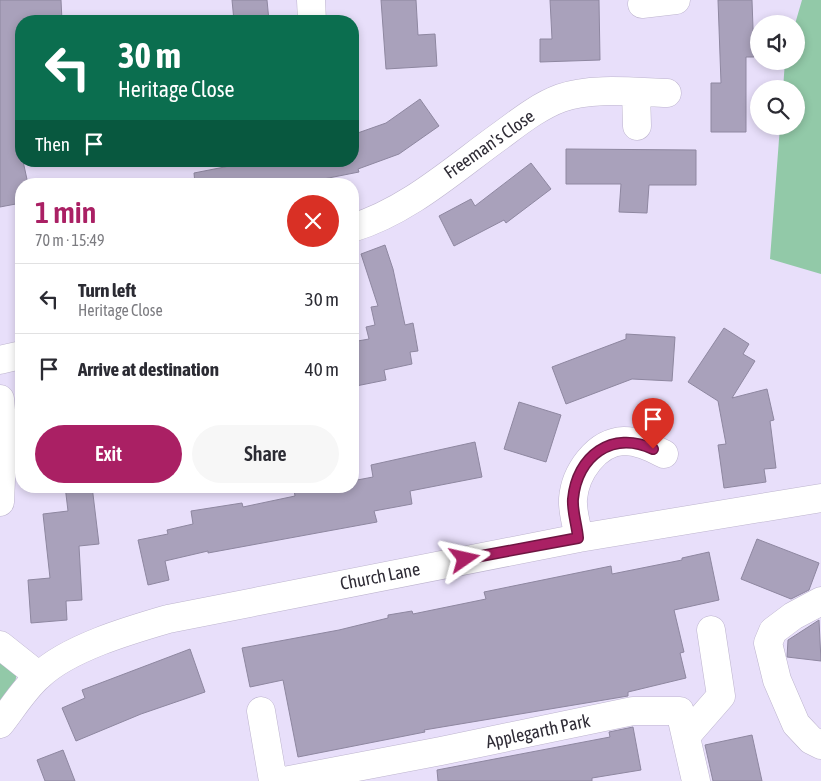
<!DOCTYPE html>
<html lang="en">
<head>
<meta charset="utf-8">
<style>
	body { margin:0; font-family:"Asap Condensed",sans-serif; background:#f7f7f7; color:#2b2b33; height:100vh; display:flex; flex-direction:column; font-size:19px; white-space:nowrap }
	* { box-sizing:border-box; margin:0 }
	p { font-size:16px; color:#7c7c81 }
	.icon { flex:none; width:28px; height:28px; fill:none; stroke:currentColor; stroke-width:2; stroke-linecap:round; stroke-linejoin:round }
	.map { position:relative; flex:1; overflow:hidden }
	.sheet { position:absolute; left:15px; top:178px; width:344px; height:315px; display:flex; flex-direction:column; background:#fff; border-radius:20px; box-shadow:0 2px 8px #0003 }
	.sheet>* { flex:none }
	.banner { position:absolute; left:15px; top:15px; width:344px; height:152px; border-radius:20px; box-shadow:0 2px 8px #0003; background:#0b6e4f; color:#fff; overflow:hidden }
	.controls { position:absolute; left:750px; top:15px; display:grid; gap:10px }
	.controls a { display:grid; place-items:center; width:55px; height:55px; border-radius:50%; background:#fff; box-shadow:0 2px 8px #0003; font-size:25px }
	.pin { position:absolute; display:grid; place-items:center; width:42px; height:42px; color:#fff; margin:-51px -21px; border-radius:50% 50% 50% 0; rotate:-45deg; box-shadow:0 0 5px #0007 }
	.pin .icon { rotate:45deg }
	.me { position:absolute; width:55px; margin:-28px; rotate:79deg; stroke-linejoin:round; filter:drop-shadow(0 0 4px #0008) }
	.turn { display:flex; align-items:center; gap:18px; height:105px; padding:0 20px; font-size:22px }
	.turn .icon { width:65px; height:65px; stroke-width:2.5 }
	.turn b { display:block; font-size:35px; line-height:42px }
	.then { display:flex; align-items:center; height:48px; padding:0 20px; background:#0003; gap:10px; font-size:19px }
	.round { display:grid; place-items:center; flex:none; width:52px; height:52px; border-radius:26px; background:#f7f7f7 }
	.overview { display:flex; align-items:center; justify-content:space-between; height:85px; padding:0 20px }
	h1 { font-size:30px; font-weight:600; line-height:38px; color:#aa2064 }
	.action { display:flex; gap:10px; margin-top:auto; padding:10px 20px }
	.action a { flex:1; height:58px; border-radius:30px; background:#aa2064; color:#fff; font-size:20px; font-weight:600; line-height:58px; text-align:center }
	.action a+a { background:#f7f7f7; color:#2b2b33 }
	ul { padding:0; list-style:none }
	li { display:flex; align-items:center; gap:15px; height:70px; padding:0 20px; border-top:1px solid #e1e1e2 }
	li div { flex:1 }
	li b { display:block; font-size:19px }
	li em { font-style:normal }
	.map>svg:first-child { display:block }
	.green { fill:#92c9a8 }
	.building { fill:#a9a1bb; stroke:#8e87a0 }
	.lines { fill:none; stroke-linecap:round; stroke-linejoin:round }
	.minor-casing { stroke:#bdb4ce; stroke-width:29 }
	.minor { stroke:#fff; stroke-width:28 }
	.route-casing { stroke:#6e1541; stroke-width:12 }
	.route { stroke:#aa2064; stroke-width:9 }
	.labels { text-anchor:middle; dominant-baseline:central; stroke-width:4.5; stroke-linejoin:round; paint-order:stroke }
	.street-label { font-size:18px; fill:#2f2c36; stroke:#fff }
</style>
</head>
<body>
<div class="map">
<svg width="821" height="781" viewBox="0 0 821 781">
	<rect width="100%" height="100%" fill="#e8dffa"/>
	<path class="green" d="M802,0H821V274L770,259L780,126H796V89H783L785,61H796L795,24Z
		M0,659L17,674L15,682L0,703Z"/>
	<path class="building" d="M0,0H61L62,21H21V120L16,121L21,161H23L28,184H21V203L0,207Z
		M232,0H267L269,21H234Z
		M381,0H416L418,35L435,34L437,66L386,69Z
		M550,0H599L600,60L540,62V39H552Z
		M718,0H752L754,57H746V132H711V83H721Z
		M420,99L439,126L399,154L358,169L359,172L298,184H195L194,173L255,161H352V135L386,123Z
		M566,149L696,150V185H649L647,213L619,212L621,184H566Z
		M531,163L551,189L506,223L504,220L454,246L439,216L471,199L475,206Z
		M385,245L393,269L405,325L413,323L418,351L410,352L412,364L384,370L386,380L356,386L352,368V342L369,339L366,327L375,325L371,307L378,306L361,254Z
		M724,328L749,344L743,354L755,361L732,398L767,389L774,420L770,421L776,468L764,469L766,482L724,488L718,445L726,444L718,401L688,382Z
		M626,334L675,337L672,381L632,379L566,404L552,367L626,339Z
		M519,402L561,415L546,462L504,449Z
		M475,442L482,477L410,491L412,504L374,511L377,522L208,553V551L165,561L169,580L148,585L138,540L168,534L167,530L193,524L191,511L242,503L243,507L295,496L294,490L310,486H352V481L373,477L371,465Z
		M65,486H92L99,544L79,546L82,600L66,601L67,620L31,623L28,580L50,578L43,514L68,511Z
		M757,539L819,563L809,590L791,599L741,579Z
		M709,552L719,600L674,610L684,652L680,653L686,678L628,692V696L424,730L425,732L298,757L283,680L250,687L242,648L339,630L388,618V615L412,611L413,614L486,599L484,592L611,566L612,574L682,560V558Z
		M819,620L821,661L787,657L788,640Z
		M190,649L205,692L141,714L76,741L62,708L85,698L82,690Z
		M633,727L641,770L592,778V781H438L437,770L610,737L609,732Z
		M752,735L762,781H713L705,745Z
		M63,750L75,781H45L37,760Z"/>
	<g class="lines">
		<defs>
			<path id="minor" d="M311,0L312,21
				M642,4L676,0
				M636,92L637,126
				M352,228C408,211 454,169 500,136C519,122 539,106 561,98C590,87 636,92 667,93
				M0,360L21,355
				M0,399L3,433L0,502
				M579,538C577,526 572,511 573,499C575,473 596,442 624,441C639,441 652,448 664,454
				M821,601L793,616L773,631L768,643L777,680L796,724L811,740L821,745
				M0,645L39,676
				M261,711L273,781
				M0,724C12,709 24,689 39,676C68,648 130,630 168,619L579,538L821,498
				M687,735L721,696L711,630
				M284,781L441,751L633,711H680L696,781"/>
		</defs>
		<use href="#minor" class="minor-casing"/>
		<use href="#minor" class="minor"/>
	</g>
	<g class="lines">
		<defs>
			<path id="route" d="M465,559L578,538C577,525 572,511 573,499C577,456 612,430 653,449"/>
		</defs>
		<use href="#route" class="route-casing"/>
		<use href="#route" class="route"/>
	</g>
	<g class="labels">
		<g class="street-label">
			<text transform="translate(489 144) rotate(-35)">Freeman's Close</text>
			<text transform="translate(380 576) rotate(-11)">Church Lane</text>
			<text transform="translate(538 731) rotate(-12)">Applegarth Park</text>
		</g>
	</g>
</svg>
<div class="controls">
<a><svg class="icon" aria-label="sound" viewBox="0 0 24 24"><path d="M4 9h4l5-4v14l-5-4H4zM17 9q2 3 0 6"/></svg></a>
<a><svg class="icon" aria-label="search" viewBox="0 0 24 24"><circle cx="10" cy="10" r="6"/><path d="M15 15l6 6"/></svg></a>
</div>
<div class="pin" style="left:653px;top:449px;background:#d93025"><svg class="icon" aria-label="arrive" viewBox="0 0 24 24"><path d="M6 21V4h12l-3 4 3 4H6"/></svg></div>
<svg class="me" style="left:465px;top:559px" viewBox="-20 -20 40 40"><path d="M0-17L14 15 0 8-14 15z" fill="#aa2064" stroke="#fff" stroke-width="4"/></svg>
<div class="banner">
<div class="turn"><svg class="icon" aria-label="left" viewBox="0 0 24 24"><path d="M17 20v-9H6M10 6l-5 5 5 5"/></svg><div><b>30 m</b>Heritage Close</div></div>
<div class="then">Then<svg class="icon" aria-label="arrive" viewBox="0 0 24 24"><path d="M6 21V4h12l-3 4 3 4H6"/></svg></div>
</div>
<section class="sheet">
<div class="overview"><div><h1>1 min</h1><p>70 m · 15:49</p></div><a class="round" style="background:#d93025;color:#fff"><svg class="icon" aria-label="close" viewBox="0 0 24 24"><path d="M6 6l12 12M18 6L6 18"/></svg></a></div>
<ul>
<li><svg class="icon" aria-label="left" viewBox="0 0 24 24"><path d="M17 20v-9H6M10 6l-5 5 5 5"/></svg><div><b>Turn left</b><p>Heritage Close</p></div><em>30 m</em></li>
<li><svg class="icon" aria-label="arrive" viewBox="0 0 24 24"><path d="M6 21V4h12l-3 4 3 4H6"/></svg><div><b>Arrive at destination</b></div><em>40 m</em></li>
</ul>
<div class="action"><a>Exit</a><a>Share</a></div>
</section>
</div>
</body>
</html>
